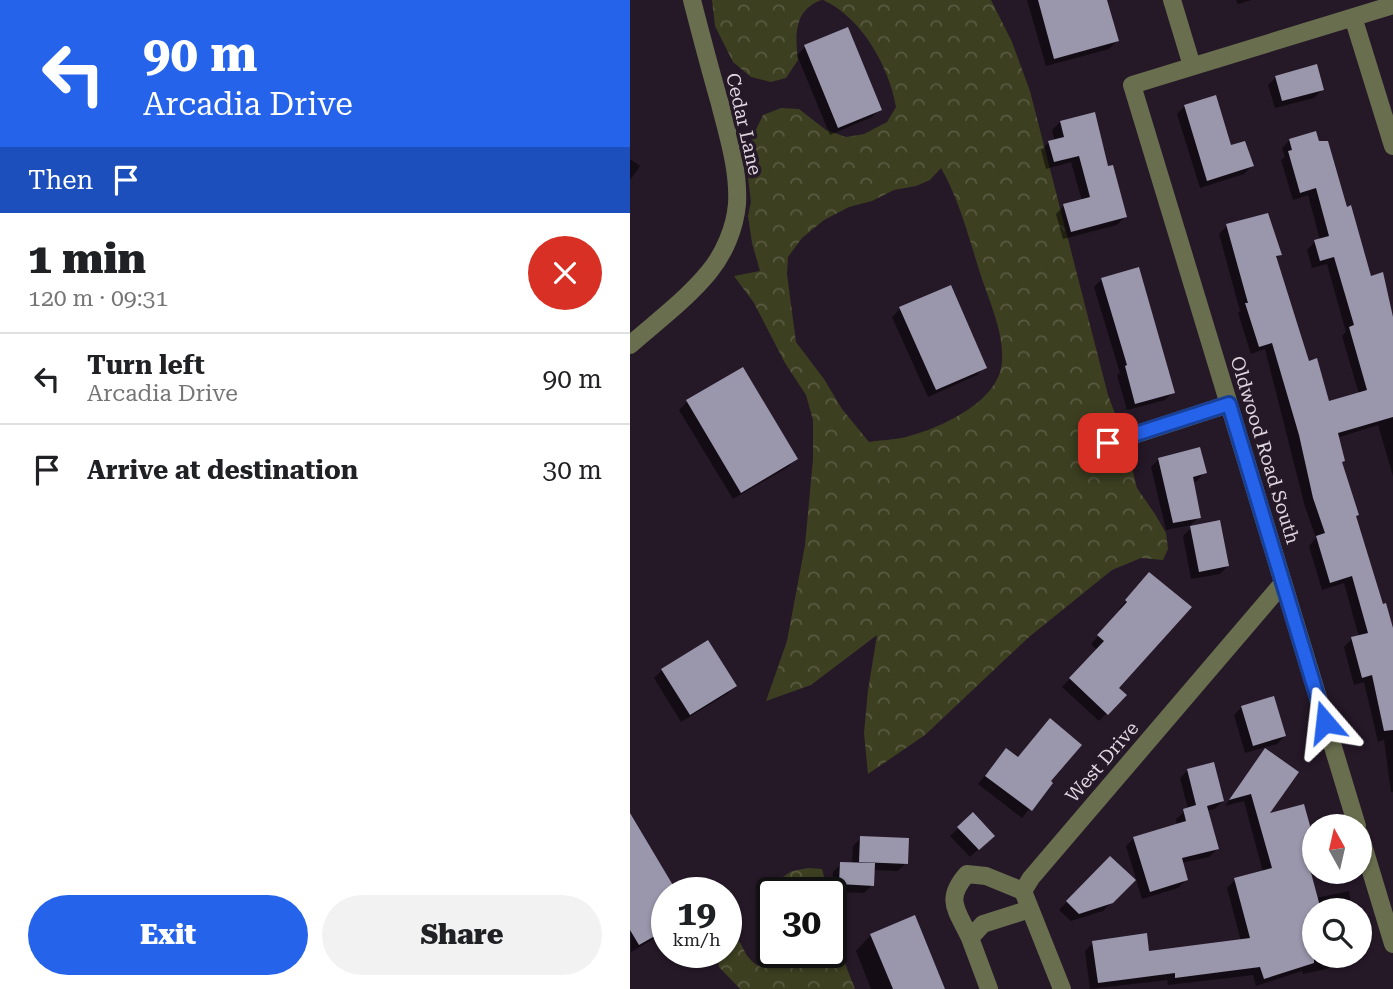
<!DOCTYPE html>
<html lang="en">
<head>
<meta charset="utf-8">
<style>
	body { margin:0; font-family:"Roboto Serif",serif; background:#f2f2f2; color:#202124; height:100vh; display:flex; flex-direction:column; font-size:26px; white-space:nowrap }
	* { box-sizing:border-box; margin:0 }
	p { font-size:23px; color:#757577 }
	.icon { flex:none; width:38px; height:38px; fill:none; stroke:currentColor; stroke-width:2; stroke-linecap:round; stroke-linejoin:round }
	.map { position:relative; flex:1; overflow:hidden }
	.side { display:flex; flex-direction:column; background:#fff; width:630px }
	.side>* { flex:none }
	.guide { background:#2563eb; color:#fff; overflow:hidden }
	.needle { width:46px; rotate:352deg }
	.buttons { position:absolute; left:672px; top:814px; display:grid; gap:14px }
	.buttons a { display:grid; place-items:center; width:70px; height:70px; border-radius:50%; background:#fff; box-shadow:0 2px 5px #0004; font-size:35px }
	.speed { position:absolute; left:21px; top:877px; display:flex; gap:14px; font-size:35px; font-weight:700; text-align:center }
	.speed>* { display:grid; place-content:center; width:91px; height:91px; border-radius:50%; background:#fff; box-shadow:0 2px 5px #0004; line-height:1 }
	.speed small { font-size:18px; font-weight:400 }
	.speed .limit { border:4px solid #111; border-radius:10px; background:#fff; color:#111 }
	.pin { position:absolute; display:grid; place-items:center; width:60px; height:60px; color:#fff; margin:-30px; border-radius:14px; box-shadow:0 4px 10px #0006 }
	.me { position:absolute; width:77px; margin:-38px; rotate:343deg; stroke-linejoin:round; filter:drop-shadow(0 0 5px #0008) }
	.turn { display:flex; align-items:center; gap:24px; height:147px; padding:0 28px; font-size:32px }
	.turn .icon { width:91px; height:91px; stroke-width:2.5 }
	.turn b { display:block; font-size:49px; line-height:60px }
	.then { display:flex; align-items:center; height:66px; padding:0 28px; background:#0003; gap:14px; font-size:26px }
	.round { display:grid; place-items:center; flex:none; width:74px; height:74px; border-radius:37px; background:#f2f2f2 }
	.summary { display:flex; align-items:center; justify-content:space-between; height:119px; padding:0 28px }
	h1 { font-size:42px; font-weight:800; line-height:52px }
	.cta { display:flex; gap:14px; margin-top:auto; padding:14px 28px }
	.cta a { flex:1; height:80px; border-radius:42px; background:#2563eb; color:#fff; font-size:28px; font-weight:800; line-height:80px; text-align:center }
	.cta a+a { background:#f2f2f2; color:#202124 }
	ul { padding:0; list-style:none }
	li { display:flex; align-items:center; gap:21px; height:91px; padding:0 28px; border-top:2px solid #e0e0e0 }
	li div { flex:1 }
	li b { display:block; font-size:26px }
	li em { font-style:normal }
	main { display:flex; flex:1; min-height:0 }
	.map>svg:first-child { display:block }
	.forest { fill:url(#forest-crowns); fill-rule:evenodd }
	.shadow { fill:#0007 }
	.building { fill:#9a96ac }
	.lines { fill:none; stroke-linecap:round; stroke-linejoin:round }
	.minor { stroke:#686e4e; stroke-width:18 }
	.route-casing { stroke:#184099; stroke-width:18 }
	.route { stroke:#2563eb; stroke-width:12 }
	.labels { text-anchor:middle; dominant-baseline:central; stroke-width:7; stroke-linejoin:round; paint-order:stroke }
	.street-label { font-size:19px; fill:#ded5df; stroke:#251827 }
</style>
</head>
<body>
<main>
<section class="side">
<div class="guide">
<div class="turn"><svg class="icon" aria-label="left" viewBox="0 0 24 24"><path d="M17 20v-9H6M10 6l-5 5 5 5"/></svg><div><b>90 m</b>Arcadia Drive</div></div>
<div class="then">Then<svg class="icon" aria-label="arrive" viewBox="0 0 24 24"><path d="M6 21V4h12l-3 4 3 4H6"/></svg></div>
</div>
<div class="summary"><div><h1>1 min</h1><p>120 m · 09:31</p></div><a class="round" style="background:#d93025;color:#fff"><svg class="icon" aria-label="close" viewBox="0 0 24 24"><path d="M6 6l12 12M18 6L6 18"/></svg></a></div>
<ul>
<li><svg class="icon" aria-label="left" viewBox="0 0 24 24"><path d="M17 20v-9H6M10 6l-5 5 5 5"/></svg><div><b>Turn left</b><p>Arcadia Drive</p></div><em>90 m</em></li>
<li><svg class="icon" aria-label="arrive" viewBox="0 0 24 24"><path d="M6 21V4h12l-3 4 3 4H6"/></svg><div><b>Arrive at destination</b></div><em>30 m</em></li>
</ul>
<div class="cta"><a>Exit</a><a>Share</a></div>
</section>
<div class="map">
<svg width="763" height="989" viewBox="0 0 763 989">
	<defs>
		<pattern id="forest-crowns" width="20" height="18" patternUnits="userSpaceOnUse" patternTransform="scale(1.75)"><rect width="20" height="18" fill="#3d3f21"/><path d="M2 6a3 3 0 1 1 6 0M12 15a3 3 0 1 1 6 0" fill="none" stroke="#595a41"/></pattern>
	</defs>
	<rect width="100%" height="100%" fill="#251827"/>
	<path class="forest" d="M82,0H192C164,9 165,35 168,60L156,78L141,82L121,77L103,62L85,26Z
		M193,0H361L382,42L400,91L478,395L496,443L507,488L525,514L536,533L538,549L533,560L511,558L482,570L399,637L295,735L238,774L234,733L238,690L247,635L181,685L136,701L157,641L175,545L183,459V420L176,395L155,363L124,303L104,276L130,271L122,243L118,216L121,202L116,160L122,138L133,115L151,108L169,109L196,130L216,137L234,134L257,122L266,107C259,66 231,17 193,0ZM311,168C329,199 339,238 350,273C359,301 374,332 372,361C370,402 310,428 276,437C264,440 251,440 239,442L212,409L194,379L166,342L157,274L158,257L172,238L194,220L219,207L242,201L264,190L286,186L300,180Z
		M178,868L192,869L198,892H142V952H201V905L216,966L225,989H110L89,967L86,952H96V935C111,935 111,948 119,958C123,963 129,966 133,968L127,938L135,893L139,886L162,871Z"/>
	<path class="shadow" d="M397,0H472L487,41L479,49L416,66Z
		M606,0H622L608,4Z
		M217,29L250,109L242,117L200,135L167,55L175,47Z
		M646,77L692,90L684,98L645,108L638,85Z
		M555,106L622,166L614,174L570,188L547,114Z
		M430,122L477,168L495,217L487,225L433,239L426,214L434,206L452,201L441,162L416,169L411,150L419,142L425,141L422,130Z
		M660,140L763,323V476L748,425L707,438L710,463L724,517L752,606L763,634V792H761L754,740L748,742L734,682L724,685L714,647L722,639L729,637L714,583L692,590L679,546L686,538L675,507L635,349L621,354L608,313L610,311L589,234L597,226L650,254L645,259L678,363L698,404L729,394L712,336L716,332L697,264L682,268L677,250L685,242L690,240L678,195L663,200L651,160L655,157L652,148Z
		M0,159L10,166L0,180Z
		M472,279L543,392L535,400L497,410L487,375L490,373L464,287Z
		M270,309L355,367L347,375L298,397L262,317Z
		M57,402L166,459L158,467L103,499L49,410Z
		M529,459L575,472L567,481L562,482L569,517L561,525L536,530L521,467Z
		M561,528L598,566L590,574L561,579L553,536Z
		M512,582L487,688L494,695L469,721L432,687L467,650L461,644L491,611L489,609Z
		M32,670L105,686L97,694L51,722L24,678Z
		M612,707L655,736L647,744L615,753L604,715Z
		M376,750L420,783L392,818L348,784Z
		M628,759L636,816L682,839L674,847L686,898L719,891L722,910H684V956H704L705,961L697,969L673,974L672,971L626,986L623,975L538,985L537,980L460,989L455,951L463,943L518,953L611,941L597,888L605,880L633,872L614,801L595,806Z
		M558,770L593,801L585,809L576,811L587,849L579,857L551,863L556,880L548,888L512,899L496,846L504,838L547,825L546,819L558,809L550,778Z
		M343,814L363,836L340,857L320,836Z
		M7,828L45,892H37V931L1,952L0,833Z
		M231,838L276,863L268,871L243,870L242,885L234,893L202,892L203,872L211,864H222L223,846Z
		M480,858L503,880L473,911L441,921L429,910Z
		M241,935L313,989H241L226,951Z"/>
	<path class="building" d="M408,0H477L489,41L424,59Z
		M218,27L252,110L208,128L174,45Z
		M687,64L694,90L652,101L645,76Z
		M586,95L601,145L615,141L624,166L577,181L554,105Z
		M465,112L478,166L483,165L497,217L441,232L433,204L460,197L449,156L424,162L418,141L434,137L430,121Z
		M686,131L689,141H698L717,207L721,205L741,276L753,272L763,317V417L708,433L715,461L712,462L729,515L726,516L753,604L756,603L763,628V730L754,731L742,675L732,678L721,637L738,633L722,576L700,583L686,536L695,533L683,498L669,435L642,343L629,347L615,303H618L596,224L638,213L652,255L646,256L679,361L687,358L699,401L737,390L719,327L724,325L704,257L690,261L684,240L699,236L686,188L670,193L658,151L662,150L659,139Z
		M509,267L545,393L505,404L495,366L497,365L471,278Z
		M321,285L357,368L306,390L269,307Z
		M113,367L168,459L111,493L56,400Z
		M570,447L577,473L563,477L571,518L543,523L528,458Z
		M590,520L599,566L569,572L560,526Z
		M519,572L562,607L489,688L497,695L478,715L439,678L474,641L467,635L497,602L495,600Z
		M78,640L107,686L60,715L31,669Z
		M644,696L656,736L623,746L611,706Z
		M420,718L452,745L421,781L423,783L402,811L355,776L376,748L388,757Z
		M635,748L669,772L640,813L674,804L684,840L673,843L691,910H684V963L634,979L630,967L545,978V973L468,983L462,941L517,933L519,951L620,938L604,878L642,868L621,794L599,800Z
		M584,762L594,801L577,806L589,849L552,858L558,880L520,892L503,837L556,821L553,809L566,805L557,769Z
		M343,812L365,836L349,850L327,827Z
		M0,813L47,892H37V929L9,945L0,930Z
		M230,836L279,838L278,864L229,862Z
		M480,856L506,880L483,903L449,914L436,901Z
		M210,862L245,863L244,886L209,884Z
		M285,915L315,989H263L240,934Z"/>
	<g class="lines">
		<path class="minor" d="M542,0L562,66
			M723,17L763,146
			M0,345C26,322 56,300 79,272C94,254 105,228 107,204C109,170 98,136 90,104C80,69 71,35 62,0
			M479,443L599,404
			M727,826L502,85L763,5
			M730,835L763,944
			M340,938C327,910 314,900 337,874L356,876L393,891
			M359,989L340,938L353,924L400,909
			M432,989L393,891L401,878L653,583"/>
	</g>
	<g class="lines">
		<defs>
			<path id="route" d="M478,443L599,404L695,722"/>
		</defs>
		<use href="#route" class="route-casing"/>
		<use href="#route" class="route"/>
	</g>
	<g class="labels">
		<g class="street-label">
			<text transform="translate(114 124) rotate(77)">Cedar Lane</text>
			<text transform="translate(635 450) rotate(73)">Oldwood Road South</text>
			<text transform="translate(472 762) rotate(-49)">West Drive</text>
		</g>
	</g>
</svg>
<div class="buttons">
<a><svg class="needle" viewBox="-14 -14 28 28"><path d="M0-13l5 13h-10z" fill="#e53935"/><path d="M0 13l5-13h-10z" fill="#757577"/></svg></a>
<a><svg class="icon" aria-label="search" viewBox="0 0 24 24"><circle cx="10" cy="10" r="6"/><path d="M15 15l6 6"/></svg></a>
</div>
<div class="speed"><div>19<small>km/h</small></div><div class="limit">30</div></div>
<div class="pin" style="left:478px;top:443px;background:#d93025"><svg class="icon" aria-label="arrive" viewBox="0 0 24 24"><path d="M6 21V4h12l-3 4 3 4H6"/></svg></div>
<svg class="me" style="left:695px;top:722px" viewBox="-20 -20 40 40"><path d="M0-17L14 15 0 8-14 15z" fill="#2563eb" stroke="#fff" stroke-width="4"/></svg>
</div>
</main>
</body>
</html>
